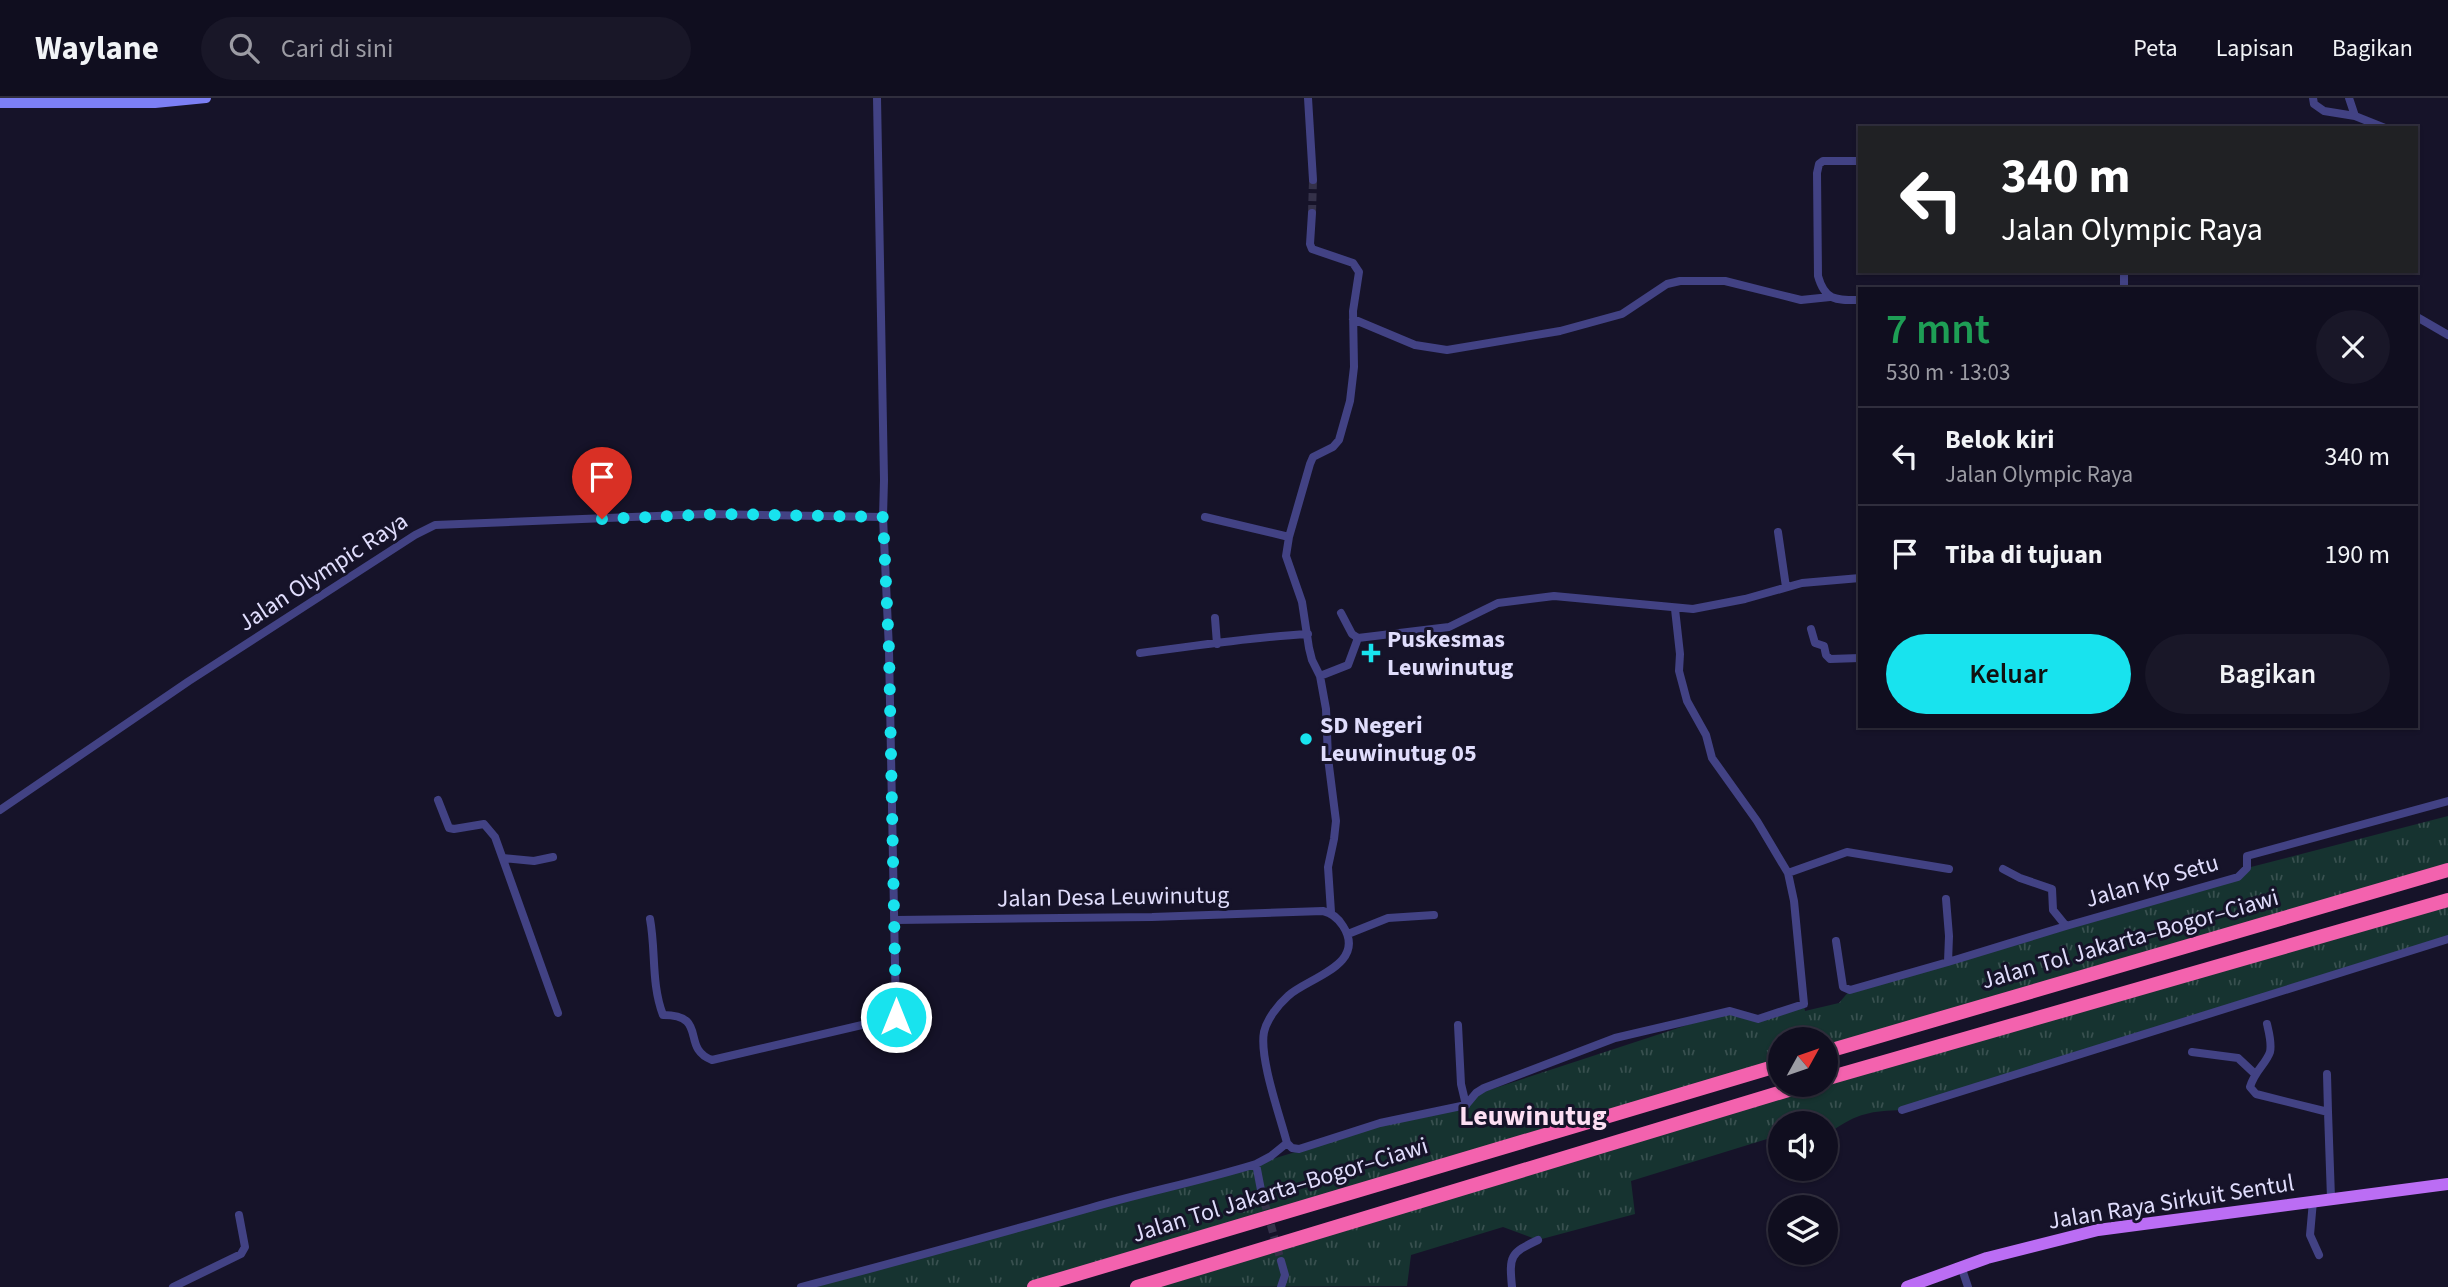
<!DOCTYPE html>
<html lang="id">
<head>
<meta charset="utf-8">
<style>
	body { margin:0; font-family:"Source Sans 3",sans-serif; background:#191728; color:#f1f3f6; height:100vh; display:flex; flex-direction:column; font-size:26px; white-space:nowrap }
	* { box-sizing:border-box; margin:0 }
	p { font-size:23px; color:#9c9ca4 }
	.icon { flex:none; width:38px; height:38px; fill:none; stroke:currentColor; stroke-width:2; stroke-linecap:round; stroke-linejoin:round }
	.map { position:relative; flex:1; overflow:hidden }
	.drawer { position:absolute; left:1858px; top:189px; width:560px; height:441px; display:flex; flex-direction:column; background:#100e1f; border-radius:0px; box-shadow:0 2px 5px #0004,0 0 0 2px #302e3d }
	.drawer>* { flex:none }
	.top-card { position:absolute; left:1858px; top:28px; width:560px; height:147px; border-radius:0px; box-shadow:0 2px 5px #0004,0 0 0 2px #302e3d; background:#202124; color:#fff; overflow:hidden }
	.needle { width:46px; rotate:50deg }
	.controls { position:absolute; left:1768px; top:929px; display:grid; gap:14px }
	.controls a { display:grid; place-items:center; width:70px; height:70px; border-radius:50%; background:#100e1f; box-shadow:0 2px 5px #0004,0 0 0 2px #302e3d; font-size:35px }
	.pin { position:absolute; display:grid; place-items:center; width:60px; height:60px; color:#fff; margin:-72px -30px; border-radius:50% 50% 50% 0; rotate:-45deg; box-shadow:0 0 7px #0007 }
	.pin .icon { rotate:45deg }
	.me { position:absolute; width:77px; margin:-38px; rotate:0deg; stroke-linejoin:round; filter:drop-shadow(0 0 5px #0008) }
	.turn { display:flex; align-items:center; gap:24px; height:147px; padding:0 28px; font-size:32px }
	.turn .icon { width:91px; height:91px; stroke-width:2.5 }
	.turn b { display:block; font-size:49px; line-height:60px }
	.round { display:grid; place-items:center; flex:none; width:74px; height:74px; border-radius:37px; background:#191728 }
	.head { display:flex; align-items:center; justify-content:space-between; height:119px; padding:0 28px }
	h1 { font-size:42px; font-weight:600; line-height:52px; color:#1e9e55 }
	.button { display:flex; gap:14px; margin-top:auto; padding:14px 28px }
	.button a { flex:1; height:80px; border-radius:42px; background:#18e3ee; color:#111; font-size:28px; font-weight:600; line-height:80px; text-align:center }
	.button a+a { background:#191728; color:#f1f3f6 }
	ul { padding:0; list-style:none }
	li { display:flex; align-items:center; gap:21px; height:98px; padding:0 28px; border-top:2px solid #302e3d }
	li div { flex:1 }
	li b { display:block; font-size:26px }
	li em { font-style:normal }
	header { display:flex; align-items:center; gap:42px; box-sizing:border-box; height:98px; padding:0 35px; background:#100e1f; border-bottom:2px solid #302e3d }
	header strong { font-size:33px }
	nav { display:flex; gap:38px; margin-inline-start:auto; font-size:24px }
	.search { width:490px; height:63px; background:#191728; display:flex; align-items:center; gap:18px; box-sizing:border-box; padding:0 24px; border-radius:38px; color:#9c9ca4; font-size:26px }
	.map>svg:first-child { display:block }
	.grass { fill:url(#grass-tufts) }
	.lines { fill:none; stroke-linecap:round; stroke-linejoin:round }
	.street-tunnel { stroke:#343149; stroke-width:8; stroke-dasharray:8 4; stroke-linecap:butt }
	.street { stroke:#424284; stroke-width:8 }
	.secondary { stroke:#7c7ff5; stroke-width:10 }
	.primary { stroke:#bb6df4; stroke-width:12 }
	.highway { stroke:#f362ae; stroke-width:14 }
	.route { stroke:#18e3ee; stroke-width:12; stroke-dasharray:0 21.6 }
	.poi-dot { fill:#18e3ee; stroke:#161329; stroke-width:2.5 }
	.labels { text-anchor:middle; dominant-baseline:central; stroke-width:6; stroke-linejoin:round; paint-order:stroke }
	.street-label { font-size:24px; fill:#e0ddfc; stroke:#161329 }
	.poi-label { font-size:24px; font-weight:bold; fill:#e0ddfc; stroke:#161329; text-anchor:start }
	.quarter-label { font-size:28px; font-weight:bold; fill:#fddff3; stroke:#161329 }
</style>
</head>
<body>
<header>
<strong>Waylane</strong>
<div class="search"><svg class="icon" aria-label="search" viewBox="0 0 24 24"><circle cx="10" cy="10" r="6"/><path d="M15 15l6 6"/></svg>Cari di sini</div>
<nav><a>Peta</a><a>Lapisan</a><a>Bagikan</a></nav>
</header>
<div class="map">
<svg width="2448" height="1189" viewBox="0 0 2448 1189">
	<defs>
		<pattern id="grass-tufts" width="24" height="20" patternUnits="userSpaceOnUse" patternTransform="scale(1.75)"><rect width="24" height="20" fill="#163330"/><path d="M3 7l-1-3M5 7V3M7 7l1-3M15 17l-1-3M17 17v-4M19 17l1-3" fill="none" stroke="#38504f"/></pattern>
	</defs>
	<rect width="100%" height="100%" fill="#161329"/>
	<path class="grass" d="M2448,718V772L1825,954V942H1780V968L1034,1189H800L1204,1082L1397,1023L1466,1007L1474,997L1730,913L1750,921L1804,906L1805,913L1839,905L1850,892L2238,779L2247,770Z
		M2448,802V841L1902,1012C1871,1013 1858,1015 1832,1033L1825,1030V1026H1780V1037L1631,1083L1635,1116L1538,1142L1503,1129L1411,1157L1407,1188L1137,1189L1809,987H1825Z"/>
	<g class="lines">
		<path class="street-tunnel" d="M1312,115L1313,82
			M1261,1092L1281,1163"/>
		<path class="street" d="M1308,0L1313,82
			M2313,0L2314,6L2324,13L2355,18L2385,30
			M2349,0L2355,18
			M1860,63H1823L1819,66L1817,75L1818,178C1825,203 1836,202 1860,202
			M1312,115L1310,146L1312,151L1353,165L1359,174L1353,213L1354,269L1350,303L1339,342L1333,349L1313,359L1310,366L1289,439L1286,458L1302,504L1309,550L1312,562L1320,578L1326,611L1328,660L1336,723L1334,741L1328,769L1331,814
			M2124,191V173
			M2417,219L2448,237
			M1353,221L1415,247L1447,252L1560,233L1622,216L1667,186L1680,183H1725L1801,202L1830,199
			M1205,419L1289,439
			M1778,434L1786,489
			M1341,515L1352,536L1358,540L1449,529L1498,505L1554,498L1693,511L1745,501L1802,485L1860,480
			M1215,520L1217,546
			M1811,531L1815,545L1824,548L1826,557L1830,561L1860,560
			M1140,555C1196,548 1251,539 1308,536
			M1320,578L1348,567L1358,540
			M438,702L449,730L454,731L484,726L495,739L558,915
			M0,712L189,583L415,437L435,427L706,416L883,419
			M503,760L534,763L553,759
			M2003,771L2020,780L2052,791L2053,812L2066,828L2238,779L2247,770V758L2448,703
			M1788,775L1847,754L1949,771
			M650,821C656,853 651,886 663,917C709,917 680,950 712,962L896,919L889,552L883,419L884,382L877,0
			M895,822L1152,819L1323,813C1332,815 1338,820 1343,828C1368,867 1307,880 1288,898C1278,907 1267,921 1264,934C1259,960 1280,1018 1287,1045L1292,1050L1299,1051L1380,1025L1466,1007L1476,995L1484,990L1615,940L1730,913L1758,921L1804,906L1794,803L1788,775L1757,723L1712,660L1706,637L1687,603L1679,573L1680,556L1675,511
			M1348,836L1388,820L1434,817
			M1836,843L1843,889L1850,892L1948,864L1949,838L1946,801
			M1948,864L2066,828
			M2267,926C2269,935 2272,945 2270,954C2266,966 2255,972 2250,989L2256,996L2328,1014L2331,1100
			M1458,927L1461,986L1466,1007
			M2192,954L2238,960L2254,975
			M2327,976L2328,1014
			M1902,1012L2448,841
			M1261,1092L1256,1066L1271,1058L1287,1045
			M2313,1103L2310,1137L2319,1157
			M1961,1168L1968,1189
			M173,1189L241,1156L245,1149L239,1117
			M801,1189C898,1164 994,1137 1090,1110C1145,1094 1201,1083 1256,1066
			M1281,1189L1285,1177L1281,1163
			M1512,1189C1509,1158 1510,1155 1538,1142"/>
		<path class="secondary" d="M0,5H155L206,0"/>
		<path class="primary" d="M1907,1189L1987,1160L2098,1132L2448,1086"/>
		<path class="highway" d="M1825,954L2448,772
			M1825,981L2448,802
			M1034,1189L1780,967
			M1137,1189L1805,987"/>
	</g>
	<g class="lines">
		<path class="route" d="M602,421L721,416L883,419L889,552L896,919"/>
	</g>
	<g class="poi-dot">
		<path d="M1367.5 544.5h7v7h7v7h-7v7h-7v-7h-7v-7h7z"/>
		<circle cx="1306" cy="641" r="7"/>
	</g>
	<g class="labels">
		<g class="street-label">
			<text transform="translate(323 474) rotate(-33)">Jalan Olympic Raya</text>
			<text transform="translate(2152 783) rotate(-16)">Jalan Kp Setu</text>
			<text transform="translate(1113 799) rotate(-1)">Jalan Desa Leuwinutug</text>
			<text transform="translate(2130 841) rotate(-16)">Jalan Tol Jakarta–Bogor–Ciawi</text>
			<text transform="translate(1280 1092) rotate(-17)">Jalan Tol Jakarta–Bogor–Ciawi</text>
			<text transform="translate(2171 1104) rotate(-9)">Jalan Raya Sirkuit Sentul</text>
		</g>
		<g class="poi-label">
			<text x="1387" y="541">Puskesmas<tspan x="1387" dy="28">Leuwinutug</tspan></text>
			<text x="1320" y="627">SD Negeri<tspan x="1320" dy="28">Leuwinutug 05</tspan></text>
		</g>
		<g class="quarter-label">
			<text x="1533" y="1018">Leuwinutug</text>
		</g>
	</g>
</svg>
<div class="controls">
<a><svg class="needle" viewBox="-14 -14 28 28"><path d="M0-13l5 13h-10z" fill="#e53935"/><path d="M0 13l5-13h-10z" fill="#9c9ca4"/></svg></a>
<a><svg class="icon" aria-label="sound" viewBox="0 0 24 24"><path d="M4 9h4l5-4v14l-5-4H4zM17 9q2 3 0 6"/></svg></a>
<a><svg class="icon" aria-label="layers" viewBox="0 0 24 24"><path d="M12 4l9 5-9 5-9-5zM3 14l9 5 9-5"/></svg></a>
</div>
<div class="pin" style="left:602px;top:421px;background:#d93025"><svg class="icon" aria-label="arrive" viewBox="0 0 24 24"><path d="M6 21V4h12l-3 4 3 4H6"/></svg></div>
<svg class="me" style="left:896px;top:919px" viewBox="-20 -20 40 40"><circle r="17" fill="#18e3ee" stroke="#fff" stroke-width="3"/><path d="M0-11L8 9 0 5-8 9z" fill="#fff"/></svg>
<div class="top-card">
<div class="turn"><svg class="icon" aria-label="left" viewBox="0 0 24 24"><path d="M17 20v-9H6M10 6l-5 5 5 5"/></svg><div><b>340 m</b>Jalan Olympic Raya</div></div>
</div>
<section class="drawer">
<div class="head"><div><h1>7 mnt</h1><p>530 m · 13:03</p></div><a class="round"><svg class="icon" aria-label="close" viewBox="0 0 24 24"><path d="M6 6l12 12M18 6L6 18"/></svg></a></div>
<ul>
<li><svg class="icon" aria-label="left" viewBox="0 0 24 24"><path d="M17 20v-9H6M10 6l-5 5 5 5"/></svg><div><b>Belok kiri</b><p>Jalan Olympic Raya</p></div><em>340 m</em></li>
<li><svg class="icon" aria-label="arrive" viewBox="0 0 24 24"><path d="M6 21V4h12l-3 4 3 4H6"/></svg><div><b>Tiba di tujuan</b></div><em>190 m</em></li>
</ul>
<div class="button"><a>Keluar</a><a>Bagikan</a></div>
</section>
</div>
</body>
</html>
